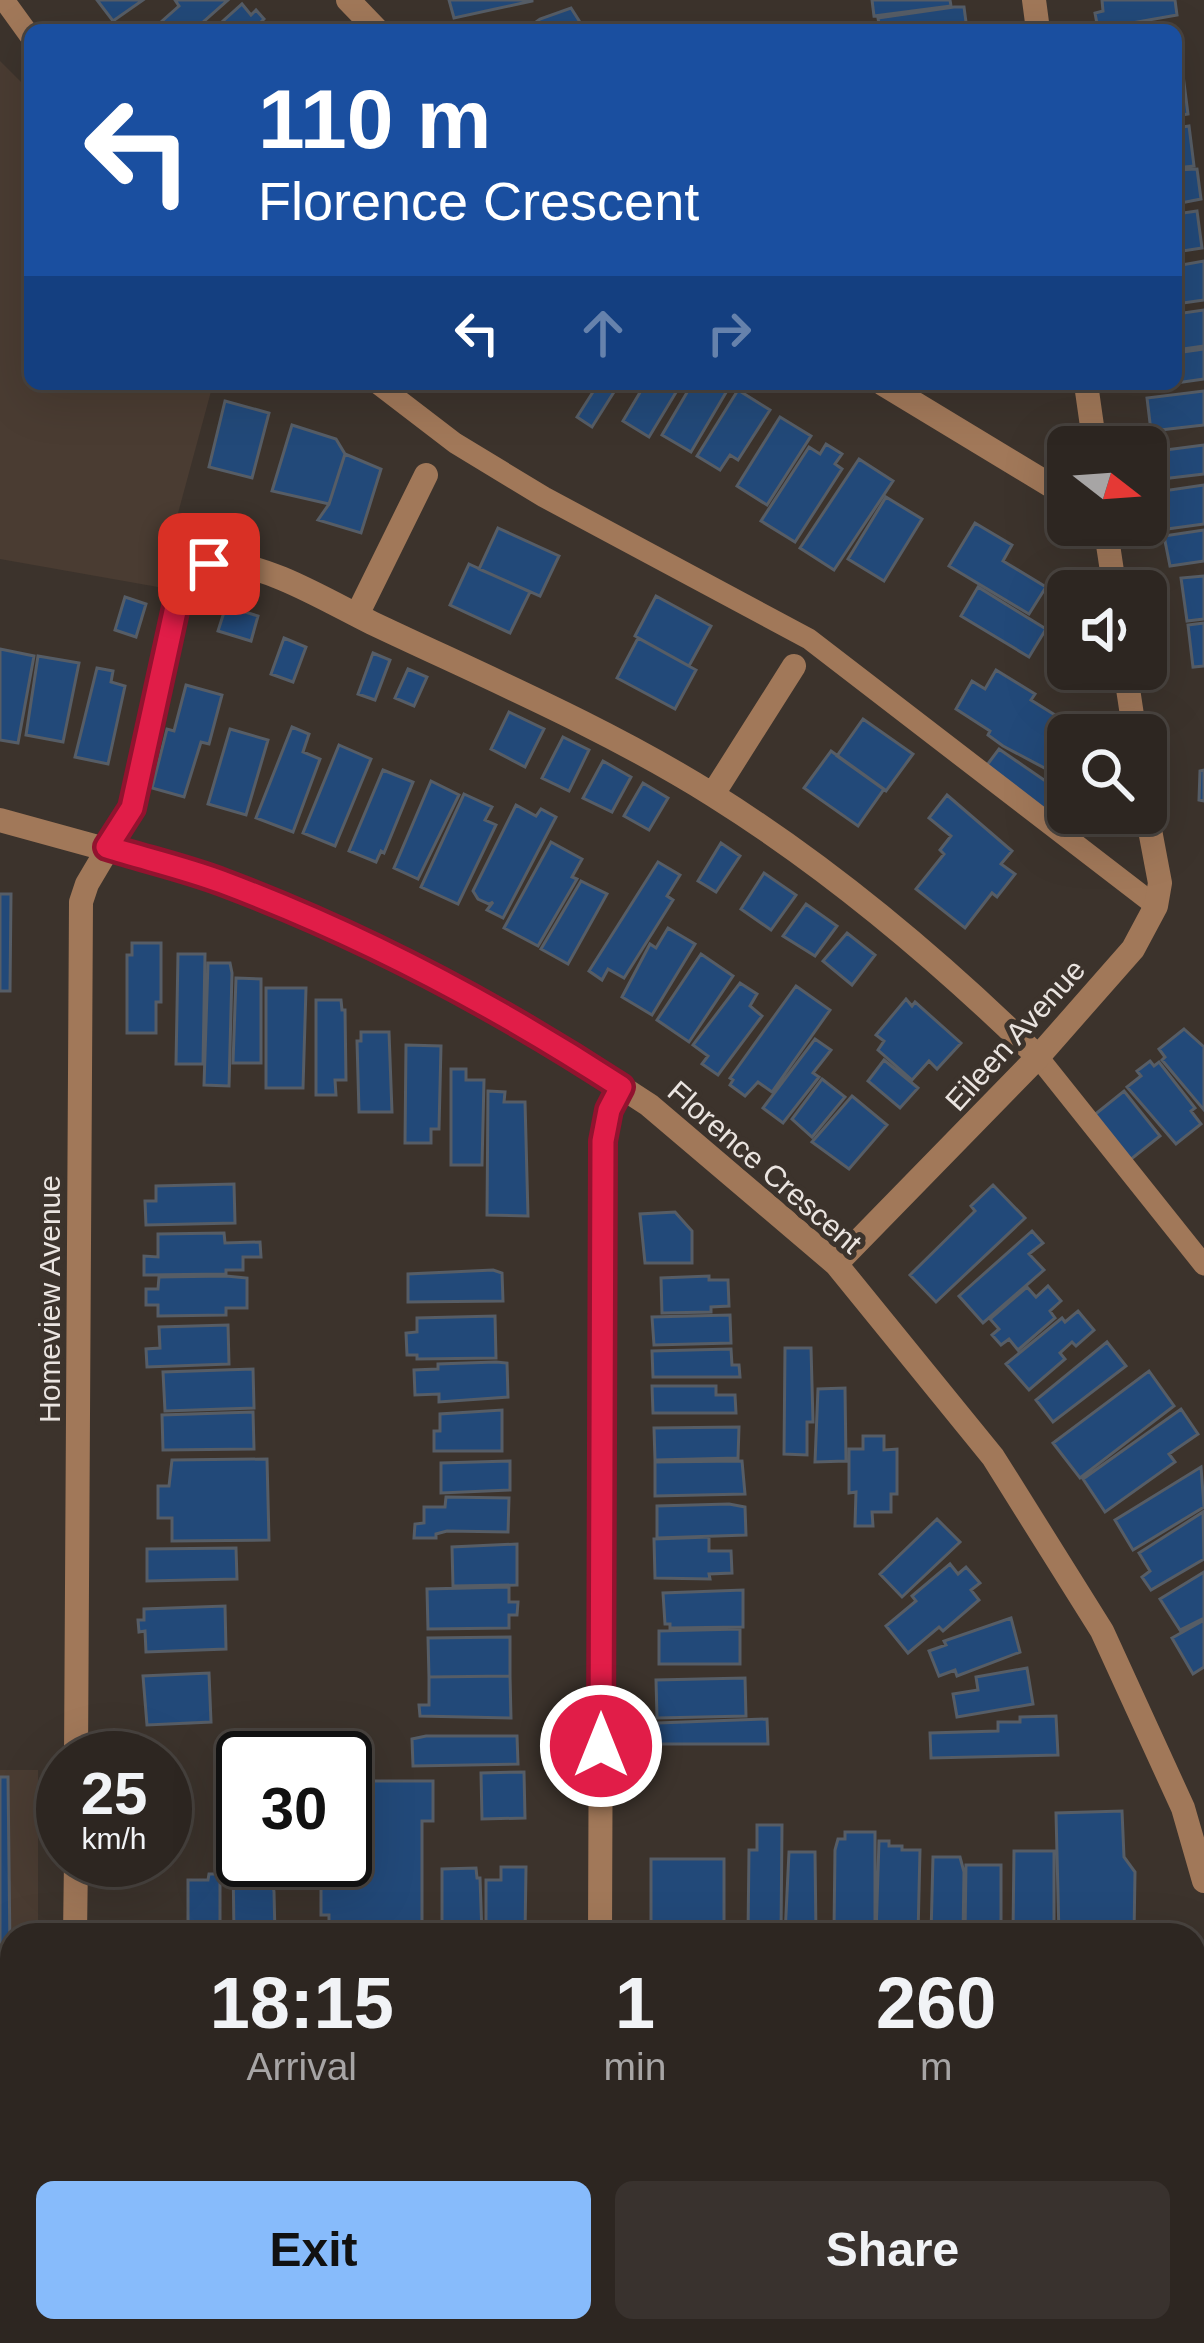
<!DOCTYPE html>
<html lang="en">
<head>
<meta charset="utf-8">
<style>
	body { margin:0; font-family:Arial,sans-serif; background:#39322e; color:#f1f3f6; height:100vh; display:flex; flex-direction:column; font-size:45px; white-space:nowrap }
	* { box-sizing:border-box; margin:0 }
	p { font-size:39px; color:#a7a5a5 }
	.icon { flex:none; width:66px; height:66px; fill:none; stroke:currentColor; stroke-width:2; stroke-linecap:round; stroke-linejoin:round }
	.map { position:relative; flex:1; overflow:hidden }
	.panel { position:absolute; left:0px; top:1923px; width:1206px; height:420px; display:flex; flex-direction:column; background:#2d2621; border-radius:36px 36px 0 0; box-shadow:0 12px 48px #0002,0 0 0 3px #48433f }
	.panel>* { flex:none }
	.guide { position:absolute; left:24px; top:24px; width:1158px; height:366px; border-radius:18px; box-shadow:0 12px 48px #0002,0 0 0 3px #48433f; background:#1a4fa0; color:#fff; overflow:hidden }
	.needle { width:78px; rotate:107deg }
	.fabs { position:absolute; left:1047px; top:426px; display:grid; gap:24px }
	.fabs a { display:grid; place-items:center; width:120px; height:120px; border-radius:18px; background:#2d2621; box-shadow:0 12px 48px #0002,0 0 0 3px #48433f; font-size:60px }
	.speed { position:absolute; left:36px; top:1731px; display:flex; gap:24px; font-size:60px; font-weight:700; text-align:center }
	.speed>* { display:grid; place-content:center; width:156px; height:156px; border-radius:50%; background:#2d2621; box-shadow:0 12px 48px #0002,0 0 0 3px #48433f; line-height:1 }
	.speed small { font-size:30px; font-weight:400 }
	.speed .limit { border:6px solid #111; border-radius:18px; background:#fff; color:#111 }
	.pin { position:absolute; display:grid; place-items:center; width:102px; height:102px; color:#fff; margin:-51px; border-radius:24px; box-shadow:0 6px 18px #0006 }
	.me { position:absolute; width:132px; margin:-66px; rotate:0deg; stroke-linejoin:round; filter:drop-shadow(0 0 9px #0008) }
	.turn { display:flex; align-items:center; gap:42px; height:252px; padding:0 36px; font-size:54px }
	.turn .icon { width:156px; height:156px; stroke-width:2.5 }
	.turn b { display:block; font-size:84px; line-height:102px }
	.lanes { display:flex; align-items:center; height:114px; padding:0 36px; background:#0003; justify-content:center; gap:60px; direction:ltr }
	.lanes .off { opacity:.35 }
	.eta { display:flex; justify-content:space-evenly; align-items:center; height:204px; text-align:center }
	.eta b { font-size:72px; font-weight:700; line-height:84px }
	.action { display:flex; gap:24px; margin-top:auto; padding:24px 36px }
	.action a { flex:1; height:138px; border-radius:18px; background:#87bbfb; color:#111; font-size:48px; font-weight:700; line-height:138px; text-align:center }
	.action a+a { background:#39322e; color:#f1f3f6 }
	.map>svg:first-child { display:block }
	.built { fill:#4a3c32 }
	.building { fill:#224979; stroke:#565d66; stroke-width:3 }
	.lines { fill:none; stroke-linecap:round; stroke-linejoin:round }
	.service { stroke:#a17859; stroke-width:21 }
	.minor { stroke:#a17859; stroke-width:24 }
	.secondary { stroke:#de9c69; stroke-width:24 }
	.route-casing { stroke:#92132f; stroke-width:30 }
	.route { stroke:#e11d48; stroke-width:21 }
	.labels { text-anchor:middle; dominant-baseline:central; stroke-width:10; stroke-linejoin:round; paint-order:stroke }
	.street-label { font-size:30px; fill:#eae4e0; stroke:#3c332c }
</style>
</head>
<body>
<div class="map">
<svg width="1204" height="2343" viewBox="0 0 1204 2343">
	<rect width="100%" height="100%" fill="#3c332c"/>
	<path class="built" d="M0,61L30,91V384H213L158,587L0,559Z
		M0,1770H38V1935H12V1980H0Z"/>
	<path class="building" d="M97,0H143L113,21Z
		M175,0H228L194,30H152L179,6Z
		M449,0H532V1L454,18Z
		M872,0H950L951,6L874,16Z
		M1102,0H1175L1177,15L1098,29L1095,13L1103,11Z
		M242,4L251,15L256,10L264,19L259,24L265,30H213Z
		M954,7H964L966,22L956,24L957,30H880L878,18Z
		M571,8L585,30H525L540,19Z
		M1183,75L1188,114L1176,116V76Z
		M1189,126L1194,166L1176,168V128Z
		M1197,169L1201,199L1176,204V170Z
		M1197,211L1202,248L1176,252V214Z
		M1204,261V300L1176,304V266Z
		M1204,310V346L1176,350V314Z
		M1204,349V379L1176,383V353Z
		M619,384L592,427L577,417L593,392L582,384Z
		M645,384H681L649,437L623,421Z
		M692,384H720L728,389L691,452L662,435Z
		M738,390L770,410L738,460L730,455L720,470L697,456Z
		M1204,391V425L1151,431L1147,398Z
		M225,401L269,413L252,478L209,467Z
		M780,417L811,436L767,505L737,486Z
		M292,425L336,439L345,454L329,504L272,491Z
		M826,444L842,454L835,464L842,469L795,542L761,521L809,447L820,454Z
		M1204,445V474L1153,480L1150,452Z
		M345,454L381,469L361,533L318,520L329,504Z
		M859,459L893,481L834,570L800,548Z
		M1204,485V524L1167,529L1163,491Z
		M886,497L922,519L884,581L848,559Z
		M975,523L1012,545L1003,561L1046,587L1029,614L949,566Z
		M498,528L559,556L540,596L479,569Z
		M1204,530V561L1170,566L1164,536Z
		M469,564L530,592L510,633L450,605Z
		M1204,576V619L1187,621L1181,578Z
		M978,587L1046,629L1029,657L961,616Z
		M656,596L711,626L689,666L635,636Z
		M125,597L146,604L136,637L115,630Z
		M226,606L258,616L251,641L218,631Z
		M1204,623V666L1193,667L1188,625Z
		M284,638L306,647L293,682L271,674Z
		M638,638L696,670L675,709L617,678Z
		M0,649L34,656L18,743L0,740Z
		M373,653L390,660L375,700L358,694Z
		M38,656L79,663L63,742L26,735Z
		M97,668L113,671L111,682L125,686L108,764L75,757Z
		M408,669L427,677L414,706L395,698Z
		M996,670L1035,694L1031,700L1063,720L1052,738L1067,747L1052,772L1003,746L988,735L990,731L956,709L972,681L985,689Z
		M186,685L222,695L209,744L201,742L184,797L152,788L167,729L174,731Z
		M509,712L544,729L525,767L491,749Z
		M863,719L913,754L886,791L837,756Z
		M292,727L309,734L303,752L320,759L293,832L256,818Z
		M230,729L268,740L246,815L208,804Z
		M563,737L589,750L569,791L542,778Z
		M339,745L371,759L335,846L303,833Z
		M999,749L1063,793L1047,815L984,769Z
		M831,751L884,789L858,826L804,788Z
		M603,761L631,777L612,812L583,798Z
		M383,770L413,782L384,853L381,851L376,862L349,851Z
		M1204,770V801L1199,800L1200,771Z
		M431,781L459,795L418,879L394,868Z
		M643,783L668,798L649,830L624,816Z
		M464,794L492,807L485,820L496,825L458,904L421,887Z
		M947,795L1012,851L1001,864L1015,874L997,897L992,893L965,928L916,889L944,854L940,850L951,836L929,818Z
		M516,805L536,816L541,809L556,817L503,918L487,910L493,902L489,904L478,899L473,891Z
		M551,842L582,859L572,877L577,879L538,946L504,928Z
		M721,843L740,856L716,892L698,881Z
		M658,862L680,875L667,896L673,900L624,978L608,969L602,980L589,971Z
		M764,873L796,895L771,930L741,909Z
		M581,881L607,894L568,964L541,949Z
		M0,894H11L10,991H0Z
		M806,904L837,926L815,956L783,936Z
		M668,928L695,944L652,1015L622,997L650,944L656,948Z
		M847,933L875,955L852,985L823,961Z
		M132,943H161V1002H156V1033H127V955H132Z
		M178,954H205L203,1064H176Z
		M701,954L733,976L689,1042L657,1020Z
		M208,963H230L232,973L229,1086L204,1085Z
		M236,978L261,979V1063H233Z
		M740,983L757,994L750,1006L762,1016L718,1075L702,1064L708,1056L693,1045Z
		M796,986L830,1010L772,1092L758,1082L745,1096L730,1085L733,1080L730,1078Z
		M266,988H306L303,1088H266Z
		M906,999L912,1006L915,1002L961,1043L937,1069L929,1061L912,1080L878,1050L884,1041L876,1035Z
		M316,1000H341L342,1010H345L346,1080H335L336,1095H316Z
		M1184,1029L1204,1047V1110L1162,1060L1165,1057L1159,1049Z
		M361,1032H389L392,1112H359L357,1041H361Z
		M815,1039L831,1050L813,1073L819,1077L783,1123L763,1108Z
		M406,1045L441,1046L439,1129H431V1143H405Z
		M884,1060L918,1088L900,1108L868,1081Z
		M1150,1061L1154,1066L1159,1062L1195,1108L1191,1111L1201,1124L1176,1144L1127,1087L1141,1076L1137,1071Z
		M451,1069H466V1080H484L482,1165H451Z
		M822,1079L845,1097L812,1137L792,1119Z
		M488,1091L505,1092L504,1102H525L528,1216L487,1215Z
		M1124,1091L1160,1136L1130,1160L1093,1116Z
		M852,1096L887,1125L849,1169L812,1142Z
		M234,1184L235,1223L146,1225L145,1201H156V1186Z
		M993,1185L1025,1218L936,1302L910,1275L975,1211L971,1206Z
		M675,1212L692,1231V1263H645L640,1214Z
		M1032,1231L1043,1243L1029,1254L1044,1270L983,1323L959,1296Z
		M224,1233L225,1243L260,1242L261,1257H243V1270H226V1274L144,1275V1256L158,1257V1234Z
		M493,1270L502,1273L503,1301L408,1302V1274Z
		M226,1276L247,1278V1308H226V1315L158,1316V1305H146V1289H158L159,1277Z
		M709,1276V1280H728L729,1306L711,1307V1312L662,1313L661,1278Z
		M1048,1286L1061,1301L1050,1311L1055,1318L1018,1350L1009,1339L1001,1345L992,1335L999,1329L990,1319L1027,1287L1036,1297Z
		M1078,1311L1094,1330L1076,1346L1072,1342L1060,1353L1065,1359L1029,1390L1006,1364L1062,1318L1065,1322Z
		M730,1315L731,1343L654,1345L652,1317Z
		M495,1316L496,1358L417,1359V1355H407L406,1333L417,1332V1318Z
		M228,1325L229,1364L147,1367L146,1349L160,1348L159,1327Z
		M1107,1342L1126,1366L1053,1422L1036,1400Z
		M785,1348H811L813,1422H807V1455L784,1454Z
		M731,1349L732,1365H739L740,1377H653L652,1351Z
		M496,1362L507,1363L508,1397L439,1402V1394L415,1395L414,1370L438,1369V1364Z
		M253,1369L254,1408L165,1411L163,1372Z
		M1149,1371L1174,1406L1080,1478L1053,1443Z
		M652,1386H716V1395H735L736,1413H653Z
		M845,1388L846,1461L815,1462L818,1389Z
		M1181,1409L1198,1434L1169,1454L1175,1462L1105,1512L1083,1479Z
		M502,1410V1451H434V1431H440V1414Z
		M253,1412L254,1449L163,1450L162,1415Z
		M739,1427L738,1458L655,1460L654,1428Z
		M863,1436H884V1450L897,1449V1494H891V1512H872L873,1526H855L856,1492L849,1493V1449H863Z
		M267,1459L269,1540L172,1541V1518H158V1486H169L172,1460Z
		M510,1461V1490L441,1493V1463Z
		M742,1461L745,1494L655,1496V1462Z
		M1201,1467L1204,1507L1133,1550L1115,1520Z
		M446,1497L509,1498L508,1532L447,1531L436,1534V1538H414L415,1524L424,1523V1507H445Z
		M729,1504L745,1507L746,1535L657,1538V1506Z
		M1203,1512L1204,1559L1151,1590L1142,1577L1150,1571L1139,1553Z
		M937,1519L960,1542L902,1597L880,1574Z
		M709,1537V1551H731L732,1573L709,1574L710,1579L655,1578L654,1539Z
		M517,1544V1585L453,1586L452,1547Z
		M236,1548L237,1579L147,1581V1549Z
		M950,1564L958,1574L966,1567L980,1583L971,1590L979,1600L943,1631L939,1627L908,1653L886,1626L916,1601L912,1596Z
		M1204,1572V1618L1180,1630L1160,1599Z
		M509,1587V1602H518L517,1615H509V1628L428,1629L427,1589Z
		M743,1590V1627L670,1628V1624H665L663,1593Z
		M225,1606L226,1649L146,1652L145,1631L139,1632L138,1620H144V1609Z
		M1011,1618L1020,1652L957,1676L955,1670L939,1676L929,1651L946,1645L944,1641Z
		M1204,1620V1667L1193,1674L1172,1638Z
		M740,1629V1664H659V1631Z
		M510,1637V1676L429,1677L428,1638Z
		M1027,1668L1033,1704L957,1717L953,1694L978,1690L976,1677Z
		M209,1673L211,1722L147,1725L143,1676Z
		M510,1676L511,1718L420,1716L419,1705H429V1677Z
		M745,1678L746,1716L657,1718L656,1680Z
		M1056,1716L1058,1755L931,1758L930,1733L998,1731V1722H1020V1717Z
		M767,1719L768,1744H658V1723Z
		M426,1736H517L518,1764L413,1766L412,1739Z
		M524,1772L525,1818L482,1819L481,1773Z
		M0,1777H8L10,1950H0Z
		M345,1781H433V1821H422V1927H433V1935H329V1915H321V1860H345Z
		M1122,1811L1124,1857L1135,1872L1134,1935H1059L1056,1813Z
		M757,1825H782L781,1935H748L749,1850H757Z
		M845,1832H875V1930L870,1929V1935H839V1930H834L835,1850L838,1839H845Z
		M879,1841H889V1846H902V1850H920L918,1935H876Z
		M1014,1851H1054V1935H1013Z
		M789,1852H815L816,1935H785Z
		M933,1857H960L964,1872L963,1935H931Z
		M233,1859L265,1860V1873L271,1872L274,1892L275,1935H234Z
		M651,1859H724V1935H651Z
		M966,1865H1001V1935L965,1934Z
		M501,1867H526L525,1935H486V1880H501Z
		M476,1868L477,1878H480L482,1935H442V1869Z
		M209,1874H220V1935H188V1880H208Z
		M0,2111H12V2173H0Z
		M16,2331H41V2343H16Z
		M65,2331H90V2343H59L65,2340Z
		M94,2331H126V2343H94Z
		M133,2331H163V2343H133Z
		M167,2331H208V2343H167Z
		M255,2331V2343H217V2332Z
		M272,2331H318L317,2343H272Z
		M322,2331H349V2343H322Z
		M363,2331H405V2343H363Z
		M416,2331H458V2343H416Z
		M471,2331H514V2343H471Z
		M525,2331H568V2343H525Z
		M579,2331H622V2343H579Z
		M760,2331H857V2343H771V2335H760Z
		M1097,2331H1146V2343H1060V2336H1098Z"/>
	<g class="lines">
		<path class="service" d="M4,0L30,36
			M378,384L455,443L544,497L809,639L1156,906
			M1038,1057L1204,1265
			M972,2343V2331"/>
		<path class="minor" d="M348,0L377,30
			M1034,0L1038,30
			M883,384L1068,496
			M1086,384L1095,447
			M1105,525L1115,591
			M357,615L426,475
			M1125,669L1135,735
			M713,794L794,666
			M0,820L218,880L362,940L463,991L543,1036L649,1105L836,1264L993,1457L1102,1631L1183,1808L1204,1881
			M836,1264L1038,1057L1133,949L1156,906L1160,883L1146,809
			M76,1758L81,902L87,884L132,808L174,611C181,588 192,564 220,563C266,563 331,603 372,623C486,677 606,728 713,795C831,869 939,960 1038,1057
			M75,1935L76,1860
			M600,1935L603,1141L609,1110L621,1087
			M695,2343V2331"/>
		<path class="secondary" d="M1194,2015H1204
			M0,2036H12"/>
	</g>
	<g class="lines">
		<defs>
			<path id="route" d="M209,564L198,569L179,593L132,808L107,847C145,859 185,868 222,882C363,935 495,1005 621,1087L609,1110L603,1141L601,1746"/>
		</defs>
		<use href="#route" class="route-casing"/>
		<use href="#route" class="route"/>
	</g>
	<g class="labels">
		<g class="street-label">
			<text transform="translate(1015 1035) rotate(-48)">Eileen Avenue</text>
			<text transform="translate(765 1167) rotate(41)">Florence Crescent</text>
			<text transform="translate(49 1299) rotate(-90)">Homeview Avenue</text>
		</g>
	</g>
</svg>
<div class="fabs">
<a><svg class="needle" viewBox="-14 -14 28 28"><path d="M0-13l5 13h-10z" fill="#e53935"/><path d="M0 13l5-13h-10z" fill="#a7a5a5"/></svg></a>
<a><svg class="icon" aria-label="sound" viewBox="0 0 24 24"><path d="M4 9h4l5-4v14l-5-4H4zM17 9q2 3 0 6"/></svg></a>
<a><svg class="icon" aria-label="search" viewBox="0 0 24 24"><circle cx="10" cy="10" r="6"/><path d="M15 15l6 6"/></svg></a>
</div>
<div class="speed"><div>25<small>km/h</small></div><div class="limit">30</div></div>
<div class="pin" style="left:209px;top:564px;background:#d93025"><svg class="icon" aria-label="arrive" viewBox="0 0 24 24"><path d="M6 21V4h12l-3 4 3 4H6"/></svg></div>
<svg class="me" style="left:601px;top:1746px" viewBox="-20 -20 40 40"><circle r="17" fill="#e11d48" stroke="#fff" stroke-width="3"/><path d="M0-11L8 9 0 5-8 9z" fill="#fff"/></svg>
<div class="guide">
<div class="turn"><svg class="icon" aria-label="left" viewBox="0 0 24 24"><path d="M17 20v-9H6M10 6l-5 5 5 5"/></svg><div><b>110 m</b>Florence Crescent</div></div>
<div class="lanes"><svg class="icon" aria-label="left" viewBox="0 0 24 24"><path d="M17 20v-9H6M10 6l-5 5 5 5"/></svg><svg class="icon off" aria-label="ahead" viewBox="0 0 24 24"><path d="M12 20V5M6 11l6-6 6 6"/></svg><svg class="icon off" aria-label="right" viewBox="0 0 24 24"><path d="M7 20v-9h11M14 6l5 5-5 5"/></svg></div>
</div>
<section class="panel">
<div class="eta">
<div><b>18:15</b><p>Arrival</p></div>
<div><b>1</b><p>min</p></div>
<div><b>260</b><p>m</p></div>
</div>
<div class="action"><a>Exit</a><a>Share</a></div>
</section>
</div>
</body>
</html>
